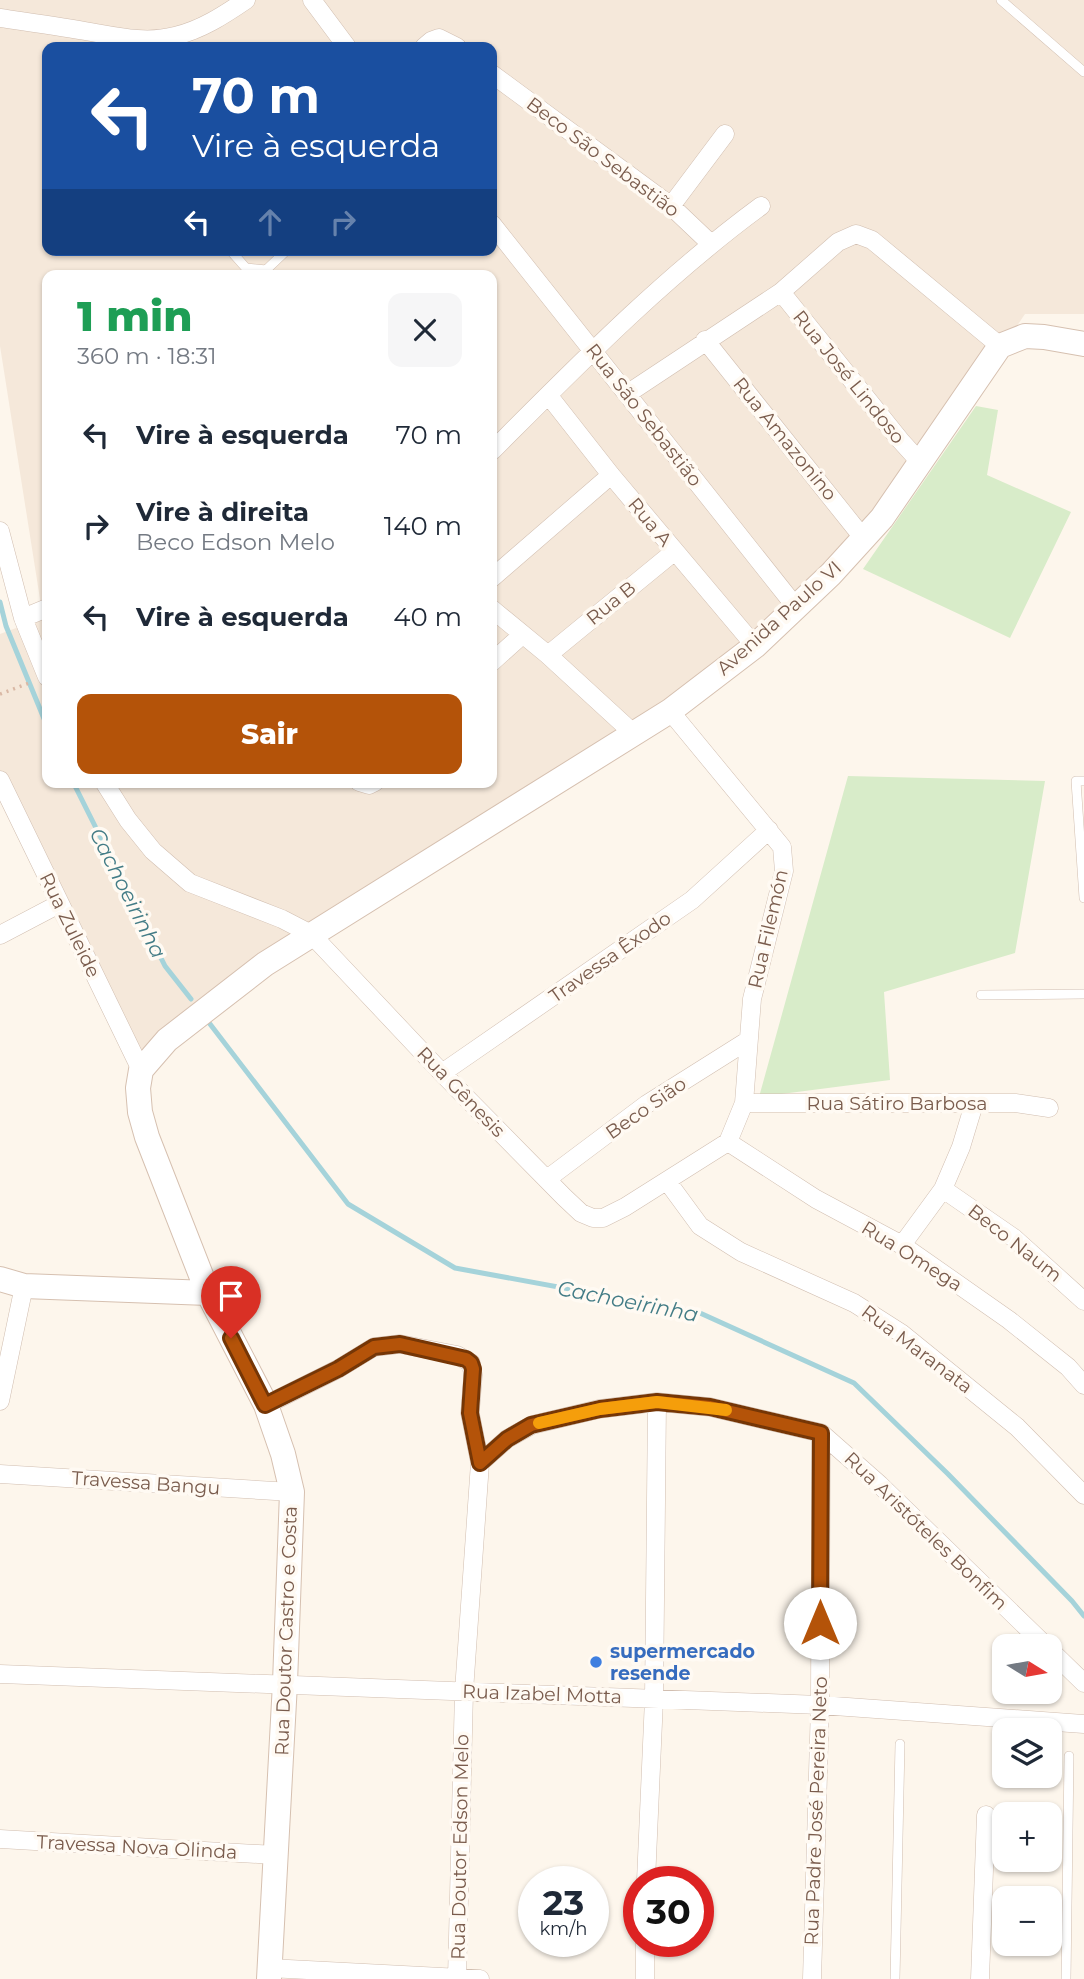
<!DOCTYPE html>
<html lang="pt">
<head>
<meta charset="utf-8">
<style>
	body { margin:0; font-family:Montserrat,sans-serif; background:#f6f6f7; color:#1f2937; height:100vh; display:flex; flex-direction:column; font-size:26px; white-space:nowrap }
	* { box-sizing:border-box; margin:0 }
	p { font-size:23px; color:#747a83 }
	.icon { flex:none; width:38px; height:38px; fill:none; stroke:currentColor; stroke-width:2; stroke-linecap:round; stroke-linejoin:round }
	.map { position:relative; flex:1; overflow:hidden }
	.sheet { position:absolute; left:42px; top:270px; width:455px; height:518px; display:flex; flex-direction:column; background:#fff; border-radius:14px; box-shadow:0 2px 5px #0004 }
	.sheet>* { flex:none }
	.guide { position:absolute; left:42px; top:42px; width:455px; height:214px; border-radius:14px; box-shadow:0 2px 5px #0004; background:#1a4fa0; color:#fff; overflow:hidden }
	.needle { width:46px; rotate:101deg }
	.tools { position:absolute; left:992px; top:1634px; display:grid; gap:14px }
	.tools a { display:grid; place-items:center; width:70px; height:70px; border-radius:14px; background:#fff; box-shadow:0 2px 5px #0004; font-size:35px }
	.speed { position:absolute; left:518px; top:1866px; display:flex; gap:14px; font-size:35px; font-weight:700; text-align:center }
	.speed>* { display:grid; place-content:center; width:91px; height:91px; border-radius:50%; background:#fff; box-shadow:0 2px 5px #0004; line-height:1 }
	.speed small { font-size:18px; font-weight:400 }
	.speed .limit { border:10px solid #d22; background:#fff; color:#111 }
	.pin { position:absolute; display:grid; place-items:center; width:60px; height:60px; color:#fff; margin:-72px -30px; border-radius:50% 50% 50% 0; rotate:-45deg; box-shadow:0 0 7px #0007 }
	.pin .icon { rotate:45deg }
	.me { position:absolute; width:77px; margin:-38px; rotate:0deg; stroke-linejoin:round; filter:drop-shadow(0 0 5px #0008) }
	.turn { display:flex; align-items:center; gap:24px; height:147px; padding:0 35px; font-size:32px }
	.turn .icon { width:91px; height:91px; stroke-width:2.5 }
	.turn b { display:block; font-size:49px; line-height:60px }
	.lanes { display:flex; align-items:center; height:66px; padding:0 35px; background:#0003; justify-content:center; gap:35px; direction:ltr }
	.lanes .off { opacity:.35 }
	.round { display:grid; place-items:center; flex:none; width:74px; height:74px; border-radius:14px; background:#f6f6f7 }
	.summary { display:flex; align-items:center; justify-content:space-between; height:119px; padding:0 35px }
	h1 { font-size:42px; font-weight:800; line-height:52px; color:#1e9e55 }
	.action { display:flex; gap:14px; margin-top:auto; padding:14px 35px }
	.action a { flex:1; height:80px; border-radius:14px; background:#b45309; color:#fff; font-size:28px; font-weight:800; line-height:80px; text-align:center }
	ul { padding:0; list-style:none }
	li { display:flex; align-items:center; gap:21px; height:91px; padding:0 35px }
	li div { flex:1 }
	li b { display:block; font-size:26px }
	li em { font-style:normal }
	.map>svg:first-child { display:block }
	.residential { fill:#f5e8da; fill-rule:evenodd }
	.green { fill:#d8ecc9 }
	.lines { fill:none; stroke-linecap:round; stroke-linejoin:round }
	.stream { stroke:#a5d3da; stroke-width:5 }
	.lane-casing { stroke:#d1beb0; stroke-width:10 }
	.street-casing { stroke:#d1beb0; stroke-width:19 }
	.secondary-casing { stroke:#d6c0b0; stroke-width:26 }
	.path { stroke:#d9b8a5; stroke-width:3.5; stroke-dasharray:2 5; stroke-linecap:butt }
	.lane { stroke:#fff; stroke-width:9 }
	.street { stroke:#fff; stroke-width:18 }
	.secondary { stroke:#fff; stroke-width:24 }
	.route-casing { stroke:#753606; stroke-width:18 }
	.route { stroke:#b45309; stroke-width:12 }
	.slow { stroke:#f59e0b; stroke-width:12 }
	.shop-dot { fill:#3f7fe0; stroke:#fffaf3; stroke-width:2.5 }
	.labels { text-anchor:middle; dominant-baseline:central; stroke-width:7; stroke-linejoin:round; paint-order:stroke }
	.street-label { font-size:19px; fill:#7a5c4d; stroke:#fffaf3 }
	.shop-label { font-size:19px; font-weight:bold; fill:#366cbe; stroke:#fffaf3; text-anchor:start }
	.water-label { font-size:21px; font-style:italic; fill:#437c86; stroke:#fffaf3 }
</style>
</head>
<body>
<div class="map">
<svg width="1084" height="1979" viewBox="0 0 1084 1979">
	<rect width="100%" height="100%" fill="#fdf6ec"/>
	<path class="residential" d="M0,0H1084V314H1025L854,565L781,631L299,950L136,1069L49,907L0,773V634L43,618L0,346ZM47,47H492V250H47ZM47,275H492V782H47Z"/>
	<path class="green" d="M976,406L998,410L987,475L1071,512L1010,638L863,569Z
		M848,776L1045,781L1015,953L884,992L890,1080L759,1097Z"/>
	<g class="lines">
		<path class="stream" d="M0,602L6,626L47,726
			M73,782L165,966L191,999
			M210,1024L348,1204L455,1268L700,1313L854,1383L948,1474L1072,1601L1084,1616"/>
		<defs>
			<path id="lane" d="M1001,0L1084,72
				M230,250L246,268L266,270L287,250
				M1084,781H1076L1084,898
				M981,995L1084,994
				M895,1979L900,1744
				M1066,1979L1069,1756"/>
			<path id="street" d="M312,0L347,47
				M0,18C28,22 57,26 85,31C115,36 145,44 175,36C201,30 224,15 246,0
				M424,47L431,41L439,38L457,47
				M492,74L671,206L710,243
				M671,206L725,134
				M492,224L795,606
				M781,292L900,440L919,461
				M705,340L864,539
				M627,394L781,292L838,242L856,234L872,240L1000,346
				M549,396L611,475L755,646
				M492,451C577,366 663,278 761,206
				M0,531L23,618L47,677
				M492,578L611,475
				M492,609L548,655L633,733
				M23,618L47,608
				M548,655L675,551
				M492,662L522,635
				M0,780L141,1070
				M104,782L128,820L153,851L190,883L282,919L311,934L442,1073L564,1197L581,1213L593,1218H603L625,1207L728,1142L744,1103L752,999L784,871L782,847L670,711
				M359,782L369,785L375,782
				M0,935L59,904
				M442,1073L692,900L769,830
				M744,1103H1015L1049,1108
				M728,1142L816,1199L902,1245L1009,1320L1068,1367L1084,1385
				M547,1179L647,1104L747,1041
				M667,1181L700,1226L741,1252L854,1303L901,1333L1017,1427L1084,1495
				M943,1189L1014,1238L1084,1301
				M902,1245L943,1189L961,1147L974,1104
				M0,1401L24,1286
				M266,1405L338,1369L374,1347L400,1344L457,1355L471,1363L473,1375L470,1413L480,1463L464,1691L457,1979
				M480,1463L507,1439L532,1425L599,1409L657,1402L710,1407L821,1433L880,1485L1047,1647
				M0,1474L292,1492
				M1050,1650L1084,1683
				M0,1674L820,1705L1084,1724
				M0,1839L275,1855
				M646,1881L654,1699L657,1402
				M269,1968L480,1979
				M645,1979V1941
				M812,1979L820,1705L821,1433
				M980,1979L986,1815"/>
			<path id="secondary" d="M0,1279L24,1286L208,1293
				M269,1979L285,1683L292,1492L283,1454L266,1405L208,1293L147,1137L140,1112L138,1088L141,1070L167,1040L265,964L670,711L755,646L831,574L882,518L1000,346L1025,336L1044,337L1084,344"/>
		</defs>
		<use href="#lane" class="lane-casing"/>
		<use href="#street" class="street-casing"/>
		<use href="#secondary" class="secondary-casing"/>
		<path class="path" d="M0,694L32,682"/>
		<use href="#lane" class="lane"/>
		<use href="#street" class="street"/>
		<use href="#secondary" class="secondary"/>
	</g>
	<g class="lines">
		<defs>
			<path id="route" d="M231,1338L265,1405L338,1369L374,1347L400,1344L466,1359L471,1363L473,1369L470,1413L480,1463L507,1439L531,1425L600,1409L657,1402L710,1407L821,1433L820,1623"/>
		</defs>
		<use href="#route" class="route-casing"/>
		<use href="#route" class="route"/>
		<path class="slow" d="M539,1423L600,1409L657,1402L726,1410"/>
	</g>
	<circle class="shop-dot" cx="596" cy="1662" r="7"/>
	<g class="labels">
		<g class="street-label">
			<text transform="translate(603 157) rotate(37)">Beco São Sebastião</text>
			<text transform="translate(849 377) rotate(51)">Rua José Lindoso</text>
			<text transform="translate(644 415) rotate(52)">Rua São Sebastião</text>
			<text transform="translate(785 439) rotate(51)">Rua Amazonino</text>
			<text transform="translate(650 522) rotate(50)">Rua A</text>
			<text transform="translate(611 603) rotate(-39)">Rua B</text>
			<text transform="translate(779 618) rotate(-42)">Avenida Paulo VI</text>
			<text transform="translate(70 925) rotate(64)">Rua Zuleide</text>
			<text transform="translate(768 929) rotate(-77)">Rua Filemón</text>
			<text transform="translate(610 957) rotate(-35)">Travessa Êxodo</text>
			<text transform="translate(461 1092) rotate(46)">Rua Gênesis</text>
			<text x="897" y="1103">Rua Sátiro Barbosa</text>
			<text transform="translate(646 1108) rotate(-35)">Beco Sião</text>
			<text transform="translate(1015 1243) rotate(38)">Beco Naum</text>
			<text transform="translate(912 1256) rotate(32)">Rua Omega</text>
			<text transform="translate(917 1349) rotate(37)">Rua Maranata</text>
			<text transform="translate(146 1483) rotate(4)">Travessa Bangu</text>
			<text transform="translate(926 1531) rotate(44)">Rua Aristóteles Bonfim</text>
			<text transform="translate(286 1631) rotate(-88)">Rua Doutor Castro e Costa</text>
			<text transform="translate(542 1694) rotate(2)">Rua Izabel Motta</text>
			<text transform="translate(816 1811) rotate(-88)">Rua Padre José Pereira Neto</text>
			<text transform="translate(137 1847) rotate(3)">Travessa Nova Olinda</text>
			<text transform="translate(460 1847) rotate(-89)">Rua Doutor Edson Melo</text>
		</g>
		<g class="shop-label">
			<text x="610" y="1651">supermercado<tspan x="610" dy="22">resende</tspan></text>
		</g>
		<g class="water-label">
			<text transform="translate(128 893) rotate(63)">Cachoeirinha</text>
			<text transform="translate(628 1301) rotate(11)">Cachoeirinha</text>
		</g>
	</g>
</svg>
<div class="tools">
<a><svg class="needle" viewBox="-14 -14 28 28"><path d="M0-13l5 13h-10z" fill="#e53935"/><path d="M0 13l5-13h-10z" fill="#747a83"/></svg></a>
<a><svg class="icon" aria-label="layers" viewBox="0 0 24 24"><path d="M12 4l9 5-9 5-9-5zM3 14l9 5 9-5"/></svg></a>
<a>+</a>
<a>−</a>
</div>
<div class="speed"><div>23<small>km/h</small></div><div class="limit">30</div></div>
<div class="pin" style="left:231px;top:1338px;background:#d93025"><svg class="icon" aria-label="arrive" viewBox="0 0 24 24"><path d="M6 21V4h12l-3 4 3 4H6"/></svg></div>
<svg class="me" style="left:820px;top:1623px" viewBox="-20 -20 40 40"><circle r="19" fill="#fff"/><path d="M0-13L10 11 0 6-10 11z" fill="#b45309"/></svg>
<div class="guide">
<div class="turn"><svg class="icon" aria-label="left" viewBox="0 0 24 24"><path d="M17 20v-9H6M10 6l-5 5 5 5"/></svg><div><b>70 m</b>Vire à esquerda</div></div>
<div class="lanes"><svg class="icon" aria-label="left" viewBox="0 0 24 24"><path d="M17 20v-9H6M10 6l-5 5 5 5"/></svg><svg class="icon off" aria-label="ahead" viewBox="0 0 24 24"><path d="M12 20V5M6 11l6-6 6 6"/></svg><svg class="icon off" aria-label="right" viewBox="0 0 24 24"><path d="M7 20v-9h11M14 6l5 5-5 5"/></svg></div>
</div>
<section class="sheet">
<div class="summary"><div><h1>1 min</h1><p>360 m · 18:31</p></div><a class="round"><svg class="icon" aria-label="close" viewBox="0 0 24 24"><path d="M6 6l12 12M18 6L6 18"/></svg></a></div>
<ul>
<li><svg class="icon" aria-label="left" viewBox="0 0 24 24"><path d="M17 20v-9H6M10 6l-5 5 5 5"/></svg><div><b>Vire à esquerda</b></div><em>70 m</em></li>
<li><svg class="icon" aria-label="right" viewBox="0 0 24 24"><path d="M7 20v-9h11M14 6l5 5-5 5"/></svg><div><b>Vire à direita</b><p>Beco Edson Melo</p></div><em>140 m</em></li>
<li><svg class="icon" aria-label="left" viewBox="0 0 24 24"><path d="M17 20v-9H6M10 6l-5 5 5 5"/></svg><div><b>Vire à esquerda</b></div><em>40 m</em></li>
</ul>
<div class="action"><a>Sair</a></div>
</section>
</div>
</body>
</html>
